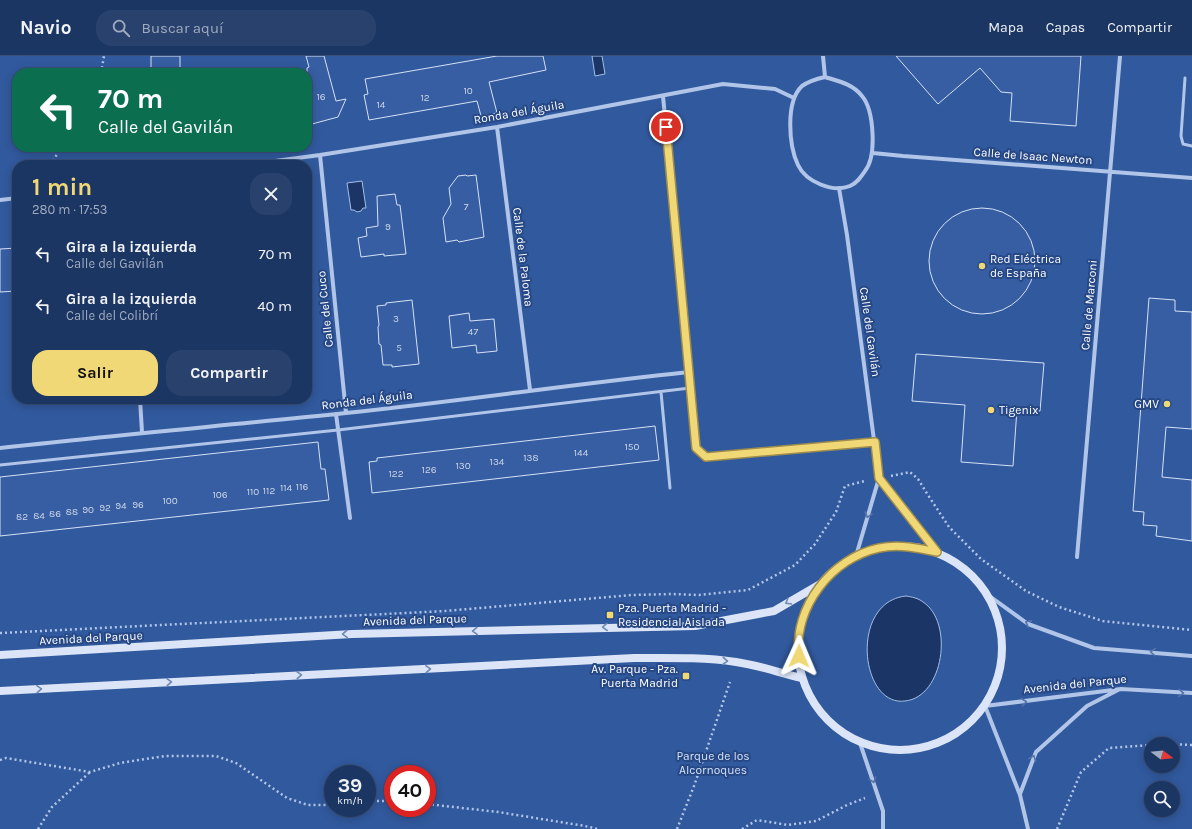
<!DOCTYPE html>
<html lang="es">
<head>
<meta charset="utf-8">
<style>
	body { margin:0; font-family:Karla,sans-serif; background:#29416d; color:#f1f3f6; height:100vh; display:flex; flex-direction:column; font-size:15px; white-space:nowrap }
	* { box-sizing:border-box; margin:0 }
	p { font-size:13px; color:#a0abbf }
	.icon { flex:none; width:22px; height:22px; fill:none; stroke:currentColor; stroke-width:2; stroke-linecap:round; stroke-linejoin:round }
	.map { position:relative; flex:1; overflow:hidden }
	.panel { position:absolute; left:12px; top:104px; width:300px; height:244px; display:flex; flex-direction:column; background:#1c3664; border-radius:16px; box-shadow:0 2px 10px #0003,0 0 0 1px #3a5078 }
	.panel>* { flex:none }
	.hud { position:absolute; left:12px; top:12px; width:300px; height:84px; border-radius:16px; box-shadow:0 2px 10px #0003,0 0 0 1px #3a5078; background:#0b6e4f; color:#fff; overflow:hidden }
	.needle { width:26px; rotate:106deg }
	.tools { position:absolute; left:1144px; top:681px; display:grid; gap:8px }
	.tools a { display:grid; place-items:center; width:36px; height:36px; border-radius:50%; background:#1c3664; box-shadow:0 2px 10px #0003,0 0 0 1px #3a5078; font-size:20px }
	.speed { position:absolute; left:324px; top:709px; display:flex; gap:8px; font-size:20px; font-weight:700; text-align:center }
	.speed>* { display:grid; place-content:center; width:52px; height:52px; border-radius:50%; background:#1c3664; box-shadow:0 2px 10px #0003,0 0 0 1px #3a5078; line-height:1 }
	.speed small { font-size:10px; font-weight:400 }
	.speed .limit { border:6px solid #d22; background:#fff; color:#111 }
	.pin { position:absolute; display:grid; place-items:center; width:34px; height:34px; color:#fff; margin:-17px; border:2px solid #fff; border-radius:50%; box-shadow:0 1px 4px #0007 }
	.me { position:absolute; width:44px; margin:-22px; rotate:1deg; stroke-linejoin:round; filter:drop-shadow(0 0 3px #0008) }
	.turn { display:flex; align-items:center; gap:14px; height:84px; padding:0 20px; font-size:18px }
	.turn .icon { width:52px; height:52px; stroke-width:2.5 }
	.turn b { display:block; font-size:28px; line-height:34px }
	.round { display:grid; place-items:center; flex:none; width:42px; height:42px; border-radius:16px; background:#29416d }
	.head { display:flex; align-items:center; justify-content:space-between; height:68px; padding:0 20px }
	h1 { font-size:24px; font-weight:700; line-height:30px; color:#f1d876 }
	.cta { display:flex; gap:8px; margin-top:auto; padding:8px 20px }
	.cta a { flex:1; height:46px; border-radius:16px; background:#f1d876; color:#111; font-size:16px; font-weight:700; line-height:46px; text-align:center }
	.cta a+a { background:#29416d; color:#f1f3f6 }
	ul { padding:0; list-style:none }
	li { display:flex; align-items:center; gap:12px; height:52px; padding:0 20px }
	li div { flex:1 }
	li b { display:block; font-size:15px }
	li em { font-style:normal }
	header { display:flex; align-items:center; gap:24px; box-sizing:border-box; height:56px; padding:0 20px; background:#1c3664; border-bottom:1px solid #3a5078 }
	header strong { font-size:19px }
	nav { display:flex; gap:22px; margin-inline-start:auto; font-size:14px }
	.search { width:280px; height:36px; background:#29416d; display:flex; align-items:center; gap:10px; box-sizing:border-box; padding:0 14px; border-radius:16px; color:#a0abbf; font-size:15px }
	.map>svg:first-child { display:block }
	.green { fill:#31599d; fill-rule:evenodd }
	.water { fill:#1b3566; stroke:#a5bfe9 }
	.building { fill:#375ea2; stroke:#d5e1f6 }
	.lines { fill:none; stroke-linecap:round; stroke-linejoin:round }
	.path { stroke:#b1c5e8; stroke-width:2.5; stroke-dasharray:2 3; stroke-linecap:butt }
	.lane { stroke:#b1c5e8; stroke-width:3 }
	.street { stroke:#b1c5e8; stroke-width:4 }
	.secondary { stroke:#dbe5f7; stroke-width:8 }
	.oneway { stroke:#5774a8 }
	.oneway2 { stroke:#6e87b3 }
	.route-casing { stroke:#9d8c4d; stroke-width:10 }
	.route { stroke:#f1d876; stroke-width:7 }
	.poi-dot { fill:#f1d876; stroke:#264886; stroke-width:1.5 }
	.labels { text-anchor:middle; dominant-baseline:central; stroke-width:4; stroke-linejoin:round; paint-order:stroke }
	.number-label { font-size:10px; fill:#cdd7e8 }
	.street-label { font-size:12px; fill:#fff; stroke:#264886 }
	.poi-label { font-size:12px; fill:#fff; stroke:#264886; text-anchor:start }
	.park-label { font-size:12px; fill:#d5e1f6; stroke:#264886 }
</style>
</head>
<body>
<header>
<strong>Navio</strong>
<div class="search"><svg class="icon" aria-label="search" viewBox="0 0 24 24"><circle cx="10" cy="10" r="6"/><path d="M15 15l6 6"/></svg>Buscar aquí</div>
<nav><a>Mapa</a><a>Capas</a><a>Compartir</a></nav>
</header>
<div class="map">
<svg width="1192" height="773" viewBox="0 0 1192 773">
	<rect width="100%" height="100%" fill="#264886"/>
	<path class="green" d="M0,0H1192V773H0ZM17,17H307V91H17ZM17,109H307V343H17ZM1151,688H1173V710H1151ZM333,718H367V752H333ZM393,718H427V752H393ZM1151,732H1173V754H1151Z"/>
	<path class="water" d="M592,0H602L605,18L595,20Z
		M362,125L366,152H363L361,155L357,156L354,154H351L347,127Z
		M906,540C912,541 918,542 923,546C954,566 944,641 905,645C860,651 849,546 906,540Z"/>
	<path class="building" d="M151,0H180V17H151Z
		M306,0H324L336,45L346,43L338,61L312,68L307,50V12L309,11Z
		M497,0H543L546,14L489,26L497,57L481,60L477,45L369,64L364,39L368,38L365,23Z
		M896,0H1081L1076,70L1010,65L1012,37L1001,36L980,12L938,48Z
		M466,119L467,120L476,119L484,181L459,186L457,184L446,186L443,162L451,148L449,132L458,120Z
		M395,138L397,149H400L406,198L384,200V198L361,201L358,182L367,180L366,172L378,170L377,140Z
		M929 205a53 53 0 1 1 106 0a53 53 0 1 1-106 0Z
		M17,192V235L0,236V193Z
		M1149,242L1175,244V255L1192,256V373L1166,371L1162,421L1192,424V485L1156,480L1157,470L1143,469L1144,456L1133,455Z
		M412,244L419,308L392,311V309H383L381,289L379,288L378,271L379,269L377,250L386,249V247Z
		M469,257L470,265L494,263L497,295L477,297L476,289L452,292L449,260Z
		M916,298L1044,307L1040,355L1017,353L1013,410L961,406L965,349L912,345Z
		M655,370L659,404L372,437L369,406L377,405V402Z
		M318,386L321,413H325L329,444L0,480V421Z"/>
	<g class="lines">
		<path class="path" d="M101,17L104,0
			M50,109L62,91
			M891,420L910,416L918,423L926,436L949,471L981,503L1026,535L1059,551L1103,565L1192,574
			M0,577L445,555L632,539L671,538L699,539L748,534L795,509L815,488L836,456L845,430L865,425
			M1170,688L1192,689
			M0,704L6,702L90,716L120,707L165,700H216L236,707L287,742L308,749H333
			M367,745H393
			M427,748L498,756L585,770L597,773
			M38,773L52,751L90,716
			M677,773L694,730L730,626
			M742,773L757,764L788,769L816,765L847,749L865,742
			M1057,773L1081,716L1109,692L1151,689"/>
		<path class="lane" d="M1185,22L1181,80L1183,88L1192,90
			M661,336L670,432
			M0,409L338,374L690,332"/>
		<path class="street" d="M823,0L825,21
			M825,21C838,25 853,28 862,40C874,54 877,100 865,115C861,121 857,127 850,130C833,137 806,126 798,109C789,90 785,46 802,30C809,25 816,23 825,21Z
			M663,40L696,392L706,401L875,386
			M497,71L530,334
			M873,97L903,100L1192,122
			M320,99L346,357
			M245,109L320,99L497,71L723,28L775,33L794,42
			M839,132L847,179L879,422L856,500
			M0,144L17,142
			M140,343L142,376
			M336,358L350,462
			M0,392C115,379 231,369 346,357C461,345 574,328 689,316
			M879,422L937,496
			M1077,501L1120,0
			M988,539L1028,568L1094,592L1192,600
			M860,687L883,755V773
			M1020,738L1036,696L1087,650L1118,634
			M1028,773L1020,739L985,650L1121,633L1192,637"/>
		<path class="secondary" d="M798 592a102 102 0 1 1 204 0a102 102 0 1 1-204 0Z
			M0,599L352,578L695,570L774,555L822,527
			M0,635L634,602C668,602 703,601 736,606C758,609 780,617 802,622"/>
	</g>
	<defs><path id="oneway-chevron" d="M-2-3.5L2.5 0L-2 3.5" fill="none" stroke-width="1.6" stroke-linecap="round" stroke-linejoin="round"/></defs>
	<g class="oneway">
		<use href="#oneway-chevron" transform="translate(868 459) rotate(107)"/>
		<use href="#oneway-chevron" transform="translate(1028 567) rotate(-152)"/>
		<use href="#oneway-chevron" transform="translate(1153 596) rotate(-175)"/>
		<use href="#oneway-chevron" transform="translate(1181 637) rotate(4)"/>
		<use href="#oneway-chevron" transform="translate(1024 646) rotate(-7)"/>
		<use href="#oneway-chevron" transform="translate(1033 702) rotate(-69)"/>
		<use href="#oneway-chevron" transform="translate(873 724) rotate(72)"/>
	</g>
	<g class="oneway2">
		<use href="#oneway-chevron" transform="translate(788 546) rotate(150)"/>
		<use href="#oneway-chevron" transform="translate(605 571) rotate(178)"/>
		<use href="#oneway-chevron" transform="translate(475 575) rotate(178)"/>
		<use href="#oneway-chevron" transform="translate(345 578) rotate(177)"/>
		<use href="#oneway-chevron" transform="translate(725 605) rotate(4)"/>
		<use href="#oneway-chevron" transform="translate(428 613) rotate(-3)"/>
		<use href="#oneway-chevron" transform="translate(299 619) rotate(-3)"/>
		<use href="#oneway-chevron" transform="translate(169 626) rotate(-3)"/>
		<use href="#oneway-chevron" transform="translate(39 633) rotate(-3)"/>
	</g>
	<g class="lines">
		<defs>
			<path id="route" d="M666,71L696,392L706,401L875,386L879,422L937,496C918,492 899,488 879,492C832,502 793,551 799,600"/>
		</defs>
		<use href="#route" class="route-casing"/>
		<use href="#route" class="route"/>
	</g>
	<g class="poi-dot">
		<circle cx="982" cy="210" r="4"/>
		<circle cx="1167" cy="348" r="4"/>
		<circle cx="991" cy="354" r="4"/>
		<rect x="606" y="555" width="8" height="8" rx="2"/>
		<rect x="682" y="616" width="8" height="8" rx="2"/>
	</g>
	<g class="labels">
		<g class="number-label">
			<text x="468" y="35">10</text>
			<text x="321" y="41">16</text>
			<text x="425" y="42">12</text>
			<text x="381" y="49">14</text>
			<text x="466" y="151">7</text>
			<text x="388" y="171">9</text>
			<text x="396" y="263">3</text>
			<text x="473" y="276">47</text>
			<text x="399" y="292">5</text>
			<text x="632" y="391">150</text>
			<text x="581" y="397">144</text>
			<text x="531" y="402">138</text>
			<text x="497" y="406">134</text>
			<text x="463" y="410">130</text>
			<text x="429" y="414">126</text>
			<text x="396" y="418">122</text>
			<text x="302" y="431">116</text>
			<text x="286" y="432">114</text>
			<text x="269" y="435">112</text>
			<text x="253" y="436">110</text>
			<text x="220" y="439">106</text>
			<text x="170" y="445">100</text>
			<text x="138" y="449">96</text>
			<text x="121" y="450">94</text>
			<text x="105" y="452">92</text>
			<text x="88" y="454">90</text>
			<text x="72" y="456">88</text>
			<text x="55" y="458">86</text>
			<text x="39" y="460">84</text>
			<text x="22" y="461">82</text>
		</g>
		<g class="street-label">
			<text transform="translate(519 56) rotate(-10)">Ronda del Águila</text>
			<text transform="translate(1033 100) rotate(4)">Calle de Isaac Newton</text>
			<text transform="translate(523 201) rotate(83)">Calle de la Paloma</text>
			<text transform="translate(1089 249) rotate(-85)">Calle de Marconi</text>
			<text transform="translate(325 253) rotate(-96)">Calle del Cuco</text>
			<text transform="translate(870 276) rotate(82)">Calle del Gavilán</text>
			<text transform="translate(367 344) rotate(-7)">Ronda del Águila</text>
			<text transform="translate(415 564) rotate(-2)">Avenida del Parque</text>
			<text transform="translate(91 582) rotate(-3)">Avenida del Parque</text>
			<text transform="translate(1075 628) rotate(-6)">Avenida del Parque</text>
		</g>
		<g class="poi-label">
			<text x="990" y="203">Red Eléctrica<tspan x="990" dy="14">de España</tspan></text>
			<text x="1159" y="348" text-anchor="end">GMV</text>
			<text x="999" y="354">Tigenix</text>
			<text x="618" y="552">Pza. Puerta Madrid -<tspan x="618" dy="14">Residencial Aislada</tspan></text>
			<text x="678" y="613" text-anchor="end">Av. Parque - Pza.<tspan x="678" dy="14">Puerta Madrid</tspan></text>
		</g>
		<g class="park-label">
			<text x="713" y="700">Parque de los<tspan x="713" dy="14">Alcornoques</tspan></text>
		</g>
	</g>
</svg>
<div class="tools">
<a><svg class="needle" viewBox="-14 -14 28 28"><path d="M0-13l5 13h-10z" fill="#e53935"/><path d="M0 13l5-13h-10z" fill="#a0abbf"/></svg></a>
<a><svg class="icon" aria-label="search" viewBox="0 0 24 24"><circle cx="10" cy="10" r="6"/><path d="M15 15l6 6"/></svg></a>
</div>
<div class="speed"><div>39<small>km/h</small></div><div class="limit">40</div></div>
<div class="pin" style="left:666px;top:71px;background:#d93025"><svg class="icon" aria-label="arrive" viewBox="0 0 24 24"><path d="M6 21V4h12l-3 4 3 4H6"/></svg></div>
<svg class="me" style="left:799px;top:600px" viewBox="-20 -20 40 40"><path d="M0-17L14 15 0 8-14 15z" fill="#f1d876" stroke="#fff" stroke-width="4"/></svg>
<div class="hud">
<div class="turn"><svg class="icon" aria-label="left" viewBox="0 0 24 24"><path d="M17 20v-9H6M10 6l-5 5 5 5"/></svg><div><b>70 m</b>Calle del Gavilán</div></div>
</div>
<section class="panel">
<div class="head"><div><h1>1 min</h1><p>280 m · 17:53</p></div><a class="round"><svg class="icon" aria-label="close" viewBox="0 0 24 24"><path d="M6 6l12 12M18 6L6 18"/></svg></a></div>
<ul>
<li><svg class="icon" aria-label="left" viewBox="0 0 24 24"><path d="M17 20v-9H6M10 6l-5 5 5 5"/></svg><div><b>Gira a la izquierda</b><p>Calle del Gavilán</p></div><em>70 m</em></li>
<li><svg class="icon" aria-label="left" viewBox="0 0 24 24"><path d="M17 20v-9H6M10 6l-5 5 5 5"/></svg><div><b>Gira a la izquierda</b><p>Calle del Colibrí</p></div><em>40 m</em></li>
</ul>
<div class="cta"><a>Salir</a><a>Compartir</a></div>
</section>
</div>
</body>
</html>
